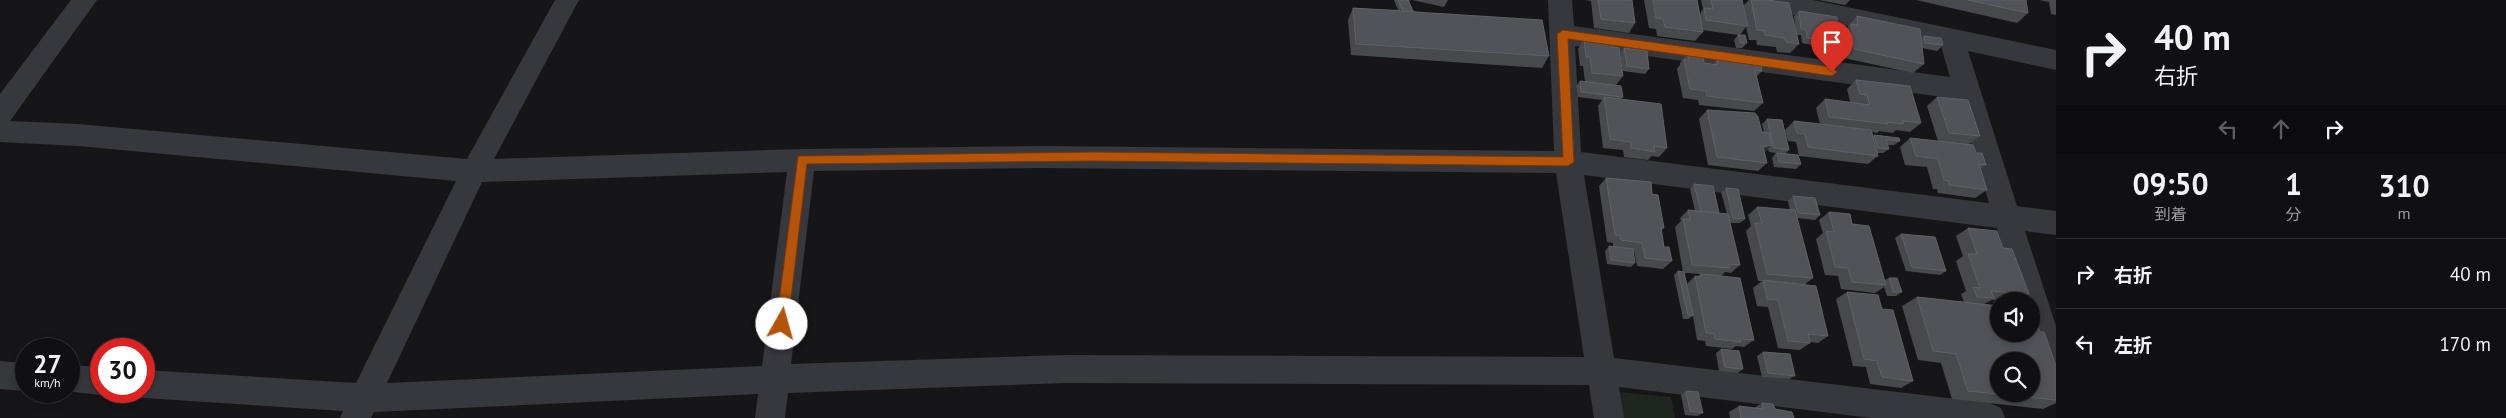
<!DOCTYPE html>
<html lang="ja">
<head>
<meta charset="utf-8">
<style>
	body { margin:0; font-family:"PT Sans","Noto Sans JP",sans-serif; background:#19191b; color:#f1f3f6; height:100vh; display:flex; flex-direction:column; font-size:19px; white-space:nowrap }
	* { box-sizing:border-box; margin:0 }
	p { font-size:16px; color:#9c9d9f }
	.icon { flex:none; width:28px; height:28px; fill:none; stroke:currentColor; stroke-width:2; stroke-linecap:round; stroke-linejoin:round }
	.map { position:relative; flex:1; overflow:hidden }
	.details { display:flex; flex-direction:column; background:#101012; width:450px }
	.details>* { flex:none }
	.hud { background:#101012; color:#f1f3f6; overflow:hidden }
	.controls { position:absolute; left:1990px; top:292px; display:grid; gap:10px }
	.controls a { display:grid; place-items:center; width:50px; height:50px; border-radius:50%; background:#101012; box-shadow:0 2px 8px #0003,0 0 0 1px #303032; font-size:25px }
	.speed { position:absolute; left:15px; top:338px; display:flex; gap:10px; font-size:25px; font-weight:700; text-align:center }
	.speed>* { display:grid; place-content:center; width:65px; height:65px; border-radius:50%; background:#101012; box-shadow:0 2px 8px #0003,0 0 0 1px #303032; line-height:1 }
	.speed small { font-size:12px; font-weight:400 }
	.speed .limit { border:8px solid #d22; background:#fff; color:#111 }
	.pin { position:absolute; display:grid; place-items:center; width:42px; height:42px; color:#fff; margin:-51px -21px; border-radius:50% 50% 50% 0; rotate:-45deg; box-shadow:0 0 5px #0007 }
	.pin .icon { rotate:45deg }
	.me { position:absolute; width:55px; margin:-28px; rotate:7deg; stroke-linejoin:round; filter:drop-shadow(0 0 4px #0008) }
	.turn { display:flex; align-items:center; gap:18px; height:105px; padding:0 15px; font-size:22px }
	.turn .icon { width:65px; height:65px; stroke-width:2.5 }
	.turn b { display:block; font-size:35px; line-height:42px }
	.lanes { display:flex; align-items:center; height:48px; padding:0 15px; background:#0003; justify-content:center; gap:25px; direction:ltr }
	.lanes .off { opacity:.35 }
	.eta { display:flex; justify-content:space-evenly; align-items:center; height:85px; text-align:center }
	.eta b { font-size:30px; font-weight:700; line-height:35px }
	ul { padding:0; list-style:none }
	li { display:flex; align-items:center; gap:15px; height:70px; padding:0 15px; border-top:1px solid #303032 }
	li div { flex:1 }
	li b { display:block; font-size:19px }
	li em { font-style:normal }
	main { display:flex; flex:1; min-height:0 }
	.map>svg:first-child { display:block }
	.green { fill:#1e261f }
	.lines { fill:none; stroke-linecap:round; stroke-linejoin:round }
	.minor { fill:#37383d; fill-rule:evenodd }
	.wall { fill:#47494d; fill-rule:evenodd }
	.shaded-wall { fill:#2f3033 }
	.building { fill:#525359; stroke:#5f6168; fill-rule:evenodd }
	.route { fill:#b45309; stroke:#753606 }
</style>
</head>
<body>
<main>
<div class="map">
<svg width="2056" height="418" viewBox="0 0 2056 418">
	<rect width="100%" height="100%" fill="#161618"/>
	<path class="green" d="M1619,392L1671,397L1675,418H1623Z"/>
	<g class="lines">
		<path class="minor" d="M71,0H97L10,121L78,124L467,159L555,0H579L494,159L802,149L1042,146L1554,151L1548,0H1572L1574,26L1950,77L1941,46L1766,9L1757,7L1754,0H1813L2056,50V70L1968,51L2017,206L2056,211V235L2025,231L2056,326V387L2045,383L2029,334H2031V301H2019L1997,228L1584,175L1614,358L1990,403L2001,408L2005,418H1871L1619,387L1624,418H1594L1589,385L1065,383L788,393L785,418H755L758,394L374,412L371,418H340L343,411L144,398L133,394L132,391H144V370L356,383L456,181L78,146L0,142V94ZM1575,46L1957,99L1989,203L1581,152ZM1042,168L1556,173L1584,357L1065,355L791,364L814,171ZM787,172L762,366L387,383L482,182Z
			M0,361L26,363V391L0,389Z
			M69,365L101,367V391H111L101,395L64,391H69Z"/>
	</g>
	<path class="wall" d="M1394,0H1410L1409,2L1413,11L1549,56L1542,68L1351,55L1348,20L1353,8L1398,10Z
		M1412,0H1448L1444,7Z
		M1584,0H1632L1635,23L1629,33L1594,28L1591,1Z
		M1644,0H1697L1700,14L1703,9L1701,0H1742L1743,6L1749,0H1768L1796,34L1794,16L1799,11L1841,41L1836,46L1820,43L1818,46L1802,43L1801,35H1797L1799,44L1790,53L1777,52L1776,47L1757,45L1756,40H1749L1746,27L1740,35L1747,43L1742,48H1736L1734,40L1738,35L1702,30L1703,32L1695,41L1657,36L1656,29L1649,28Z
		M1819,0H1850L1845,5Z
		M1916,0H2026L2028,13L2017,23Z
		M2039,0H2056V15L2051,14L2049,2Z
		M1857,16L1921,39L1924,36L1943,45L1937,51L1922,48L1924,64L1913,73L1844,58L1842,34L1848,28V26Z
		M1584,39L1613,47L1623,76L1616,85L1623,97L1621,99L1667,148L1659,157L1652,156L1648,160L1624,157L1623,150L1603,148L1598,106L1602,100L1578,97L1576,86L1580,81L1585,82L1583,66H1580L1578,49Z
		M1624,48L1649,69L1645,74L1623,71L1620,53Z
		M1687,54L1704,63L1713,64L1717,59L1733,61L1736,58L1762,71L1756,77L1763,103L1754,111L1699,105L1698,100L1683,98L1677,69L1680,65V63Z
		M1856,80L1921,123L1910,132L1896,130L1893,133L1879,131L1877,133L1872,132L1873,136L1874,135L1900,141L1894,145H1888L1889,149L1883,153H1877L1878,156L1868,164L1799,156L1796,142L1788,141L1785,130L1794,121L1820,124L1816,108L1825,99L1850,102L1847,89Z
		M1937,97L1980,136L1969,144L1986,165L1980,169L1987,190L1975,198L1938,193L1937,189H1933L1927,167L1905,165L1900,147L1910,138L1938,141L1927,106Z
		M1707,110L1762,132H1764L1762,124L1767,119L1789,150L1785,154L1801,164L1796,169L1774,167L1772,158L1776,153L1769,152L1768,149L1764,152L1767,163L1758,171L1708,165L1699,119Z
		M1606,178L1652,194L1664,228L1661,231L1664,247L1672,261L1663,269L1637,266L1634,250H1633L1635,263L1631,267L1607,264L1605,251L1609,246L1613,247V243L1607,242L1599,186Z
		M1694,184L1718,213L1727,214L1721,192L1726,188L1745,219L1740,223H1730L1740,265L1731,273L1725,272L1721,276L1754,340L1744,347L1736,346L1732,349L1706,346L1705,341L1697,340L1693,316L1688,319H1683L1674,275L1678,271L1683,272L1675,227L1681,221L1680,218L1688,210L1695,211L1690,189ZM1684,273H1688L1700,274L1697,277L1695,276L1687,284Z
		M1793,196L1820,215L1815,220L1797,218L1813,278L1804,285L1828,336L1818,343L1810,342V343L1800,350L1778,348L1768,307L1757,306L1753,288L1762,281H1758L1746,231L1751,226L1748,215L1757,207L1790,210L1788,201Z
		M1829,212L1852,224L1885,280L1889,278L1902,292L1896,296H1887L1884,287L1875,293L1841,289L1838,276L1825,275L1816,239L1823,233L1819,220Z
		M1968,228L2003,248L2029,294L2017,301L1992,300L1984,304L2040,332L2056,366V403L2043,409L1952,399L1941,363L1918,360L1902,306L1917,297L1964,302L1961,294L1966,291L1956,261L1963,256L1956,236Z
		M1901,234L1946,271L1940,275L1906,271L1895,238Z
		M1847,292L1882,309L1913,381L1901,388L1870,384L1866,367L1853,366L1836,299Z
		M1721,349L1743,369L1738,373L1719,371L1716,353Z
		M1763,352L1795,376L1789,379L1762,377L1757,356Z
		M1686,391L1703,413L1697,416L1685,415L1681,395Z
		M1762,403L1794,418H1730L1729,412L1739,406L1754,408Z"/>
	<path class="shaded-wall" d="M1772,145L1763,154V147Z"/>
	<path class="building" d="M1398,0H1408L1413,11H1403Z
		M1598,0H1632L1635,23L1601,19Z
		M1653,0H1697L1703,32L1665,27L1663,19L1656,18Z
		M1711,0H1742L1748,26L1706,20L1704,8L1713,9Z
		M1751,0H1768L1789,3L1799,44L1786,42L1784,38L1765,35L1764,31L1757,30Z
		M1968,0H2026L2028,13Z
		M1353,8L1542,20L1549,56L1356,44Z
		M1799,11L1837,17L1841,41L1822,38L1823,41L1807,38L1806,30L1801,29Z
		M1857,16L1920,29L1924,64L1854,49L1851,24L1858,25Z
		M1738,35H1745L1747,43H1741Z
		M1924,36L1941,38L1943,45L1925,43Z
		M1584,39L1612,42L1613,47L1619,48L1623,76L1592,73L1590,57H1586Z
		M1624,48L1647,51L1649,69L1627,66Z
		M1687,54L1703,56L1704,63L1718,65L1717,59L1737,61L1736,58L1760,60L1762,71L1755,70L1763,103L1707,96L1706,91L1690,89L1684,60H1689Z
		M1856,80L1910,86L1921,123L1903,121V124L1887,122L1888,124L1829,117L1825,99L1870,105L1867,95L1860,94Z
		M1580,81L1621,86L1623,97L1581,92Z
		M1604,97L1661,104L1667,148L1654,146L1655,152L1631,148V142L1610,139Z
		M1937,97L1968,100L1980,136L1949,133Z
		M1707,110L1755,113L1758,117L1762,132L1769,133L1772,145L1763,147L1767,163L1717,157Z
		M1767,119L1782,120L1789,150L1774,148Z
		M1794,121L1871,130L1878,156L1808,147L1805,134L1797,133Z
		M1874,135L1899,138L1900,141L1886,140L1889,149L1878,148Z
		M1910,138L1973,145L1976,153H1982L1986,165L1979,164L1987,190L1949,185L1948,181L1944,180L1938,159L1916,156Z
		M1777,153L1798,155L1801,164L1779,162Z
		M1606,178L1651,182L1652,194L1658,195L1664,228L1661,227L1664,247H1669L1672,261L1645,258L1642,243L1621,240L1620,235H1615Z
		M1694,184L1713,186L1719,213L1701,211Z
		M1726,188L1738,189L1745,219L1733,218Z
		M1793,196L1815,198L1820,215L1798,213Z
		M1757,207L1795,210L1813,278L1767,274L1755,223H1762Z
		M1688,210L1728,214L1740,265L1729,264L1730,268L1692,265L1683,219L1690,220Z
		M1829,212L1850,214L1852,224L1869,226L1886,285L1852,282L1848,268L1835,267L1826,231L1834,232Z
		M1968,228L1997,231L2003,248L2012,249L2029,294L1991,291L1994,298L1977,297L1973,287L1980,288L1968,254H1977Z
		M1901,234L1935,237L1946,271L1912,267Z
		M1609,246L1633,249L1635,263L1611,260Z
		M1678,271L1684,272L1693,315H1688Z
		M1701,274L1740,278L1754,340L1740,339L1741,342L1715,339L1714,334L1706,333L1695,276L1702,277Z
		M1889,278H1897L1902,292H1893Z
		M1763,280L1816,286L1828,336L1808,334L1810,343L1788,341L1778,300L1767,299Z
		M1847,292L1878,295L1882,309L1893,310L1913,381L1882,377L1877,361L1864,359Z
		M1917,297L1999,306V334H2031V321H2036L2040,332H2044L2056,366V400L1968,391L1956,354L1933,351ZM1999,361H2031V394H1999Z
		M1721,349L1739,351L1743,369L1725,367Z
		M1763,352L1790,354L1795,376L1768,373Z
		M1686,391L1698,392L1703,413L1690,411Z
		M1762,403L1773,404L1775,409L1792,412L1794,418H1741L1739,406L1763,409Z"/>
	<path class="route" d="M1563,30L1832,67L1837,72L1832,76L1568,39L1574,162L1568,166L1094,161L807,164L788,324L782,330L776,324L798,156L1094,152L1563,157L1557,34Z"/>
</svg>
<div class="controls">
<a><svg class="icon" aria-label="sound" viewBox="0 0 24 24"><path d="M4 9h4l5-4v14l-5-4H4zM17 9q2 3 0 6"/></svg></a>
<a><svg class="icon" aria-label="search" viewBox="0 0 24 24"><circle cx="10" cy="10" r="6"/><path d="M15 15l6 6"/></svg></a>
</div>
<div class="speed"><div>27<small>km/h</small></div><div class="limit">30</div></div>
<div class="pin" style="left:1832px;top:72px;background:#d93025"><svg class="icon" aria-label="arrive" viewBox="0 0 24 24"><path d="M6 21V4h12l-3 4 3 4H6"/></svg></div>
<svg class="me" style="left:782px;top:324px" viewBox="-20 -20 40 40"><circle r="19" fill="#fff"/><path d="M0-13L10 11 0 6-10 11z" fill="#b45309"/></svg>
</div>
<section class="details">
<div class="hud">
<div class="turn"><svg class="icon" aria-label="right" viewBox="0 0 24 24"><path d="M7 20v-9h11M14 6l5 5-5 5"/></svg><div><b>40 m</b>右折</div></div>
<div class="lanes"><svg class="icon off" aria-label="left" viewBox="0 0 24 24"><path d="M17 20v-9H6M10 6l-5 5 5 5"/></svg><svg class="icon off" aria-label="ahead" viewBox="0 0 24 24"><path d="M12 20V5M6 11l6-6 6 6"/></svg><svg class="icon" aria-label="right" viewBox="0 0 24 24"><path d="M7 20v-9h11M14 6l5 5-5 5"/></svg></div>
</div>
<div class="eta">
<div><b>09:50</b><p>到着</p></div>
<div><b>1</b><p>分</p></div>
<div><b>310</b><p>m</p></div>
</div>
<ul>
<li><svg class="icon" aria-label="right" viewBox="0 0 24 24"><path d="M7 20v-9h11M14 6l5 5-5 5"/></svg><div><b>右折</b></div><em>40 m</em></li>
<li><svg class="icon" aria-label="left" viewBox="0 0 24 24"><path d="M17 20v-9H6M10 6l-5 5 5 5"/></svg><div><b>左折</b></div><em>170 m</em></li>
</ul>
</section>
</main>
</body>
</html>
